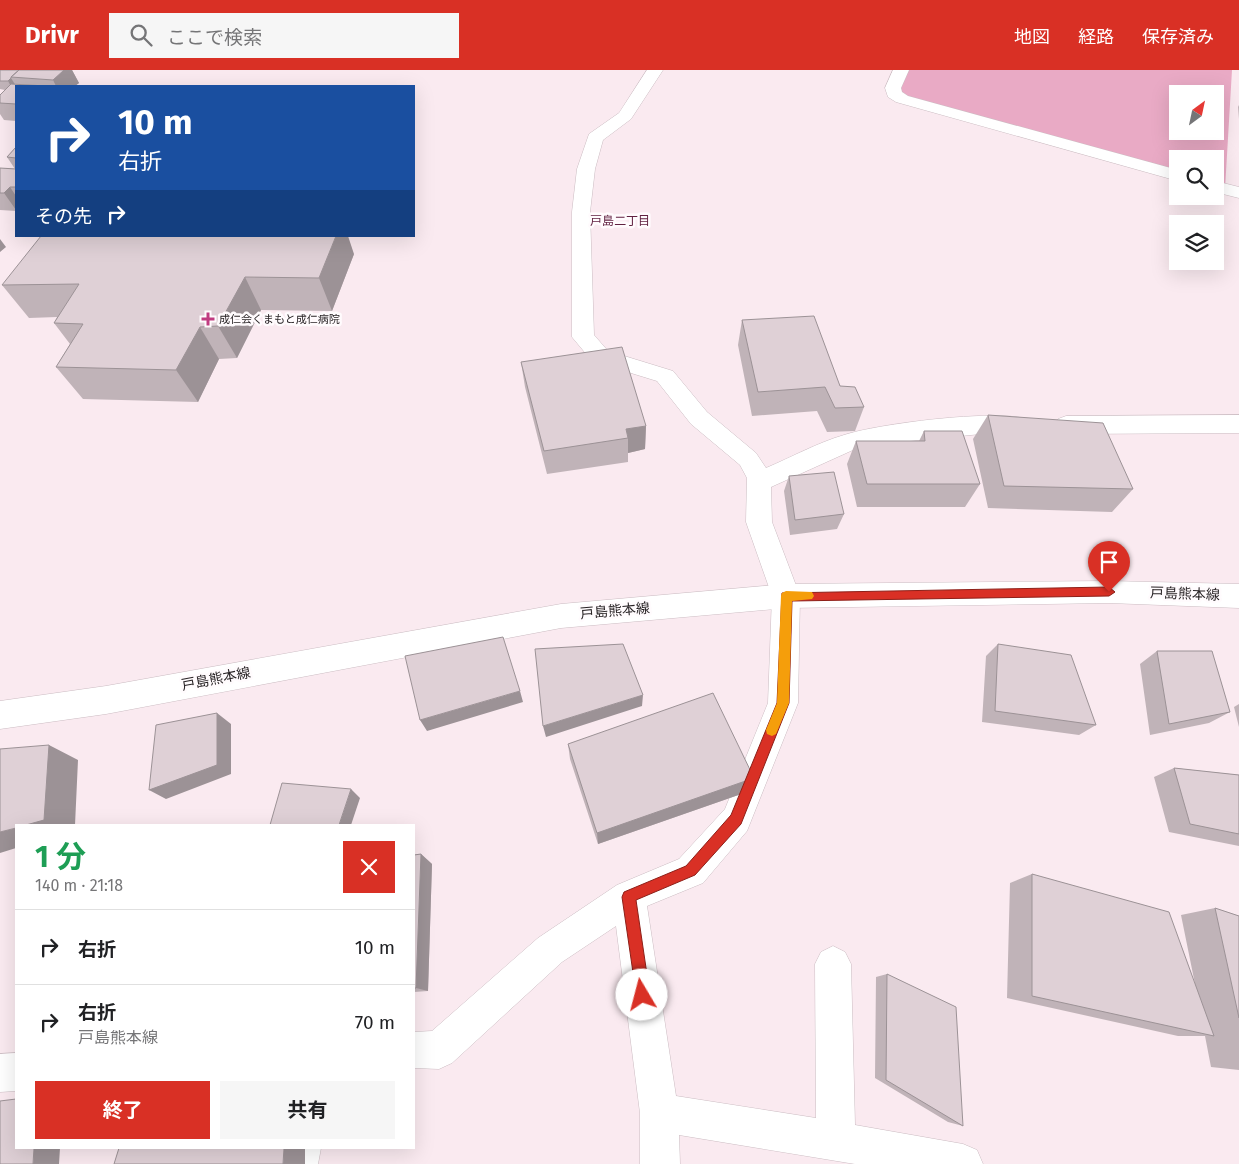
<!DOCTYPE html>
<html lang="ja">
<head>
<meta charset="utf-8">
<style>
	body { margin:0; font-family:"Fira Sans","Noto Sans JP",sans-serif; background:#f6f6f6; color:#202124; height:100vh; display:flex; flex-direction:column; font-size:19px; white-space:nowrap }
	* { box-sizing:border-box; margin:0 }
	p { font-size:16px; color:#757577 }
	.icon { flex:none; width:28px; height:28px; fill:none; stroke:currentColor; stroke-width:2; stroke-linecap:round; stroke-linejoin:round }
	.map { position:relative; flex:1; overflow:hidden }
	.sheet { position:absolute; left:15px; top:754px; width:400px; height:325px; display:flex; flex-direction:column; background:#fff; border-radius:0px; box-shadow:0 5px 20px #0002 }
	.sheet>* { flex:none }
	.hud { position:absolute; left:15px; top:15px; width:400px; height:152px; border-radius:0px; box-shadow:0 5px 20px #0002; background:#1a4fa0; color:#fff; overflow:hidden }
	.needle { width:32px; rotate:33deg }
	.fabs { position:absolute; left:1169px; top:15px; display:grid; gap:10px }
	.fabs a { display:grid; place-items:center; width:55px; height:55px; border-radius:0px; background:#fff; box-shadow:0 5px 20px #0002; font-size:25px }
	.pin { position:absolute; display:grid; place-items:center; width:42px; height:42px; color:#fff; margin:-51px -21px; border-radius:50% 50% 50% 0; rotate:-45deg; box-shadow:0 0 5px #0007 }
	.pin .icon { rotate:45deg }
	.me { position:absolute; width:55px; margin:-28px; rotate:352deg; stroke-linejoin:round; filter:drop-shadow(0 0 4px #0008) }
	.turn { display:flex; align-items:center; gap:18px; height:105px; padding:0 20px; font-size:22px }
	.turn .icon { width:65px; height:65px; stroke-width:2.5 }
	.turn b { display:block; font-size:35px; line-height:42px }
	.then { display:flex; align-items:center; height:48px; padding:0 20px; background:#0003; gap:10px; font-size:19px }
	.round { display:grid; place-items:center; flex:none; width:52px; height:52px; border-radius:0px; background:#f6f6f6 }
	.overview { display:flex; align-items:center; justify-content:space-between; height:85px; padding:0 20px }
	h1 { font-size:30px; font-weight:700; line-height:38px; color:#1e9e55 }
	.cta { display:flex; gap:10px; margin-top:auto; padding:10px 20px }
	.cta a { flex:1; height:58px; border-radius:0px; background:#d93025; color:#fff; font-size:20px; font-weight:700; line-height:58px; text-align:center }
	.cta a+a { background:#f6f6f6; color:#202124 }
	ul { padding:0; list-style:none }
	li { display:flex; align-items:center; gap:15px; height:75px; padding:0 20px; border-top:1px solid #e0e0e0 }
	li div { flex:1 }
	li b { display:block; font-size:19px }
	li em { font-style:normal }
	header { display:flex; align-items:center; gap:30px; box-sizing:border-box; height:70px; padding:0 25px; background:#d93025; color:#fff }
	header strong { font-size:24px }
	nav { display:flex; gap:28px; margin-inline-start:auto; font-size:18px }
	.search { width:350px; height:45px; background:#f6f6f6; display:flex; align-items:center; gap:12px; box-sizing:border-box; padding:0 18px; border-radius:0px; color:#757577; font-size:19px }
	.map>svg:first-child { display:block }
	.green { fill:#e9aac5; fill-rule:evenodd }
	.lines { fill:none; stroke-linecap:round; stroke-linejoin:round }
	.service-casing { stroke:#cbbcc2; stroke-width:1 }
	.minor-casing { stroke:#cbbcc2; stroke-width:1 }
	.secondary-casing { stroke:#cbbcc2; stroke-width:1 }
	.service { fill:#fff; fill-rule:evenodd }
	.minor { fill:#fff; fill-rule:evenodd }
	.secondary { fill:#fff; fill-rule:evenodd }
	.wall { fill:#c0b3b8 }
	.shaded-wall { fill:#9c9296 }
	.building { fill:#dfd0d6; stroke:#9c9296 }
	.route { fill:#d93025; stroke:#8d1f18 }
	.slow { fill:#f59e0b }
	.poi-dot { fill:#c03c81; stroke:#fffbfd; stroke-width:2 }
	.labels { text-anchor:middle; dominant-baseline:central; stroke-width:5; stroke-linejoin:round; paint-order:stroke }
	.far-poi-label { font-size:11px; fill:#282325; stroke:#fffbfd; text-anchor:start }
	.far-neighbourhood-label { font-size:12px; fill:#612141; stroke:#fffbfd }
	.street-label { font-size:14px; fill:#282325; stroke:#fffbfd }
</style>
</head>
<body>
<header>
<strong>Drivr</strong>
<div class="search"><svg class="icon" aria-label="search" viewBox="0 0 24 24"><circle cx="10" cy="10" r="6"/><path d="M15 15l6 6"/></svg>ここで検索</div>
<nav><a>地図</a><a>経路</a><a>保存済み</a></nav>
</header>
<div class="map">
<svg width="1239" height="1094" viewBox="0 0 1239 1094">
	<rect width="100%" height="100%" fill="#faeaf0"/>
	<path class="green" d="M901,0H1232L1225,119L1215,116V89H1178L1177,106L894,24ZM1178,24H1215V61H1178Z"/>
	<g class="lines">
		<defs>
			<path id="service" d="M295,1078H321L318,1094H292Z"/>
			<path id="minor" d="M647,0H663L631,49L603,70L595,99L590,142L594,265L608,281L673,301L707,342L756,383L766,398C792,387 817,373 844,365C877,354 995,339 1026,349L1030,355L1026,361L1018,364H981L900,372L853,380L771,417L772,452L800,526L798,633L747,761L703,813L647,836L676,1026L816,1048L815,894L821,882L833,876L845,882L851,894L855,1055L963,1074L977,1080L983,1094H855L679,1065L680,1094H640V1043L616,856L562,892L452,993L439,999L414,998V962L432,961L538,868L617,815L679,789L725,739L768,633L772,526L746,452L747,408L740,395L691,354L657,311L592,291L572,267V142L577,99L589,64L619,43Z
				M893,0H909L901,18L902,22L908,26L1178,100V111L896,32L888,27L885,18Z
				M1215,111L1239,117V128L1215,122Z
				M1239,345V363L1066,364L1058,361L1054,355L1058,349L1066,346Z
				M16,983V1021L0,1022V984Z"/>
			<path id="secondary" d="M1109,511L1239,514V538L1109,533L786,538L561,558L106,644L0,659V631L106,616L561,534L786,514Z"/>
		</defs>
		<use href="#service" class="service-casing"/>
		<use href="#minor" class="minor-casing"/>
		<use href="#secondary" class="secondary-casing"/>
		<use href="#service" class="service"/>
		<use href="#minor" class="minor"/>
		<use href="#secondary" class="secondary"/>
	</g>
	<path class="wall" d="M0,0H72L79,13L75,16H16V51L4,50L0,44V25L5,20L0,19Z
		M1239,35V49L1238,37Z
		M16,77V141L0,140V98L15,99L7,87Z
		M354,184L332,241L261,240L237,288L219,289L198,332L83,329L56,297L70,274L54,253L57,247L29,248L2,215Z
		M742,250L840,316L864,337L855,361L827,362L817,341L752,346L738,275Z
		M521,292L646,356L645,379L628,383V392L547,404L525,317Z
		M988,345L1133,419L1112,442L988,438L973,369Z
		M924,361L980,414L965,437H857L847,394L856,371H919Z
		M789,406L844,444L837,459L790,465L784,421Z
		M998,574L1096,655L1079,665L982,652L986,586Z
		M1157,581L1230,642L1209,653L1150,665L1140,594Z
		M1239,634V657L1234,637Z
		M568,674L754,708L747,722L598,774L570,689Z
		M1174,698L1239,705V776L1169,762L1154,707Z
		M421,784L432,794L428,921L414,922V785Z
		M1032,804L1195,914L1181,845L1215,838L1239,846V1000L1211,997L1205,966H1178L1007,928L1010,813Z
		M887,904L963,1056L948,1052L875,1008L876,907Z"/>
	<path class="shaded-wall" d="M64,0H72L79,13L75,16H56L53,10Z
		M11,8L16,16L13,20L8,11Z
		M10,117L16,126V140L4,123Z
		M336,166H348L354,184L332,241L319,208Z
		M0,169L6,177L0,182Z
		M245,207L261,240L237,288L218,256Z
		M200,257L219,289L198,332L176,300Z
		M646,356L645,379L628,383V368L626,359Z
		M520,621L523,632L427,661L420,650Z
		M643,625L642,636L546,667L543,656Z
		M217,643L231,654V704L166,729L149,720Z
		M49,675L78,690L75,755H26Z
		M754,708L747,722L598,774L597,763Z
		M351,719L360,728L351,755H339Z
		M16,758V778L0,783V762Z
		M421,784L432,794L428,921L416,918Z
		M34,1078H60L59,1094H33Z
		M284,1078H305V1094H283Z"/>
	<path class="building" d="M0,0H19L11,7V8L8,11H0Z
		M19,0H64L53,10L11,7Z
		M11,14L46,16H16V34L0,33V25Z
		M16,77V88L7,87Z
		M0,98L16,99V117H10L4,123H0Z
		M41,166H336L319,208L245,207L218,256L200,257L176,300L56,297L83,254L54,253L79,214L2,215Z
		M814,246L840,316L855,317L864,337L835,338L825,317L758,322L742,250Z
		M622,277L646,356L626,359L628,368L544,381L521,292Z
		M988,345L1103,353L1133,419L1004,416Z
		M924,361H962L980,414H867L856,371H925Z
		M834,402L844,444L795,450L789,406Z
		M503,567L520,621L420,650L405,586Z
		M623,574L643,625L543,656L535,579Z
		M998,574L1071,585L1096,655L995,641Z
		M1157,581H1212L1230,642L1169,654Z
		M713,623L754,708L597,763L568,674Z
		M217,643V695L149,720L156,655Z
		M49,675L44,750L26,755H16V758L0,762V679Z
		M1174,698L1239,705V764L1190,754Z
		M282,713L351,719L339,755H270Z
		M421,784L416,918H414V785Z
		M1032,804L1169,842L1214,966L1032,926Z
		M1215,838L1239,846V948Z
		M887,904L956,937L963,1056L886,1010Z
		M16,1029V1078H34L33,1094H0V1031Z
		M119,1078H284L283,1094H114Z"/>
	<path class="route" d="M1109,517L1115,522L1109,526L792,531L789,633L741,754L695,805L636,830L650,925L648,930L642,932L637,930L622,827L624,822L686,796L731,745L777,633L782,523Z"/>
	<path class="slow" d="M786,521L812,522L814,526L812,529L792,531L789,633L776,664L772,666L767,664L766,660L777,633L781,526L782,523Z"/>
	<path class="poi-dot" d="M205.5 241.5h5v5h5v5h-5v5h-5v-5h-5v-5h5z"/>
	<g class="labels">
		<g class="far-poi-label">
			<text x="219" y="249">成仁会くまもと成仁病院</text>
		</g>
		<g class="far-neighbourhood-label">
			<text x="620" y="151">戸島二丁目</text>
		</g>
		<g class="street-label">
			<text transform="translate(1185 524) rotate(2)">戸島熊本線</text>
			<text transform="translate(615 541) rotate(-5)">戸島熊本線</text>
			<text transform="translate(216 609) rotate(-11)">戸島熊本線</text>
		</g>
	</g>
</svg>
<div class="fabs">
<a><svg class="needle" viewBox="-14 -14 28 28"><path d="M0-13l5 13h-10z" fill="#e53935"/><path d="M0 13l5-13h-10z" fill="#757577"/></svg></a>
<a><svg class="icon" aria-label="search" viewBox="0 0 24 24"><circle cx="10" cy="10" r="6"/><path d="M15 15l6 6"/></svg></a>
<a><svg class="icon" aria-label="layers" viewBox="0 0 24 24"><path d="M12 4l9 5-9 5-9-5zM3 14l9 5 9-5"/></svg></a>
</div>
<div class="pin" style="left:1109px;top:522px;background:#d93025"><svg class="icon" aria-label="arrive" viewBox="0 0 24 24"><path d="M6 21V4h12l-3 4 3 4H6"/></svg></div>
<svg class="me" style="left:642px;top:925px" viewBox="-20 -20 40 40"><circle r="19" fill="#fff"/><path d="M0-13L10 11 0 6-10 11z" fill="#d93025"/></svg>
<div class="hud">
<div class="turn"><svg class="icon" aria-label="right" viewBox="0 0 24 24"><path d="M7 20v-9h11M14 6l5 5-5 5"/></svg><div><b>10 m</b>右折</div></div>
<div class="then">その先<svg class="icon" aria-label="right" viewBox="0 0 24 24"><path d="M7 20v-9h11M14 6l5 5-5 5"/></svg></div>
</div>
<section class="sheet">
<div class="overview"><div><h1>1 分</h1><p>140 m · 21:18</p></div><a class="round" style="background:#d93025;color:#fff"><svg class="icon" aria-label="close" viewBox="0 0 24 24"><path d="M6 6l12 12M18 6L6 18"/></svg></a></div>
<ul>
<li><svg class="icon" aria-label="right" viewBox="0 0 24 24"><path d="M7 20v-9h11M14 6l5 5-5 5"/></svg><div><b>右折</b></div><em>10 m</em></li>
<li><svg class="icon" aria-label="right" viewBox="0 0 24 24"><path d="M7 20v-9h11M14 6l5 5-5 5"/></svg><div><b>右折</b><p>戸島熊本線</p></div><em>70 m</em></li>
</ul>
<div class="cta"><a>終了</a><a>共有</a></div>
</section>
</div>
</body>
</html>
